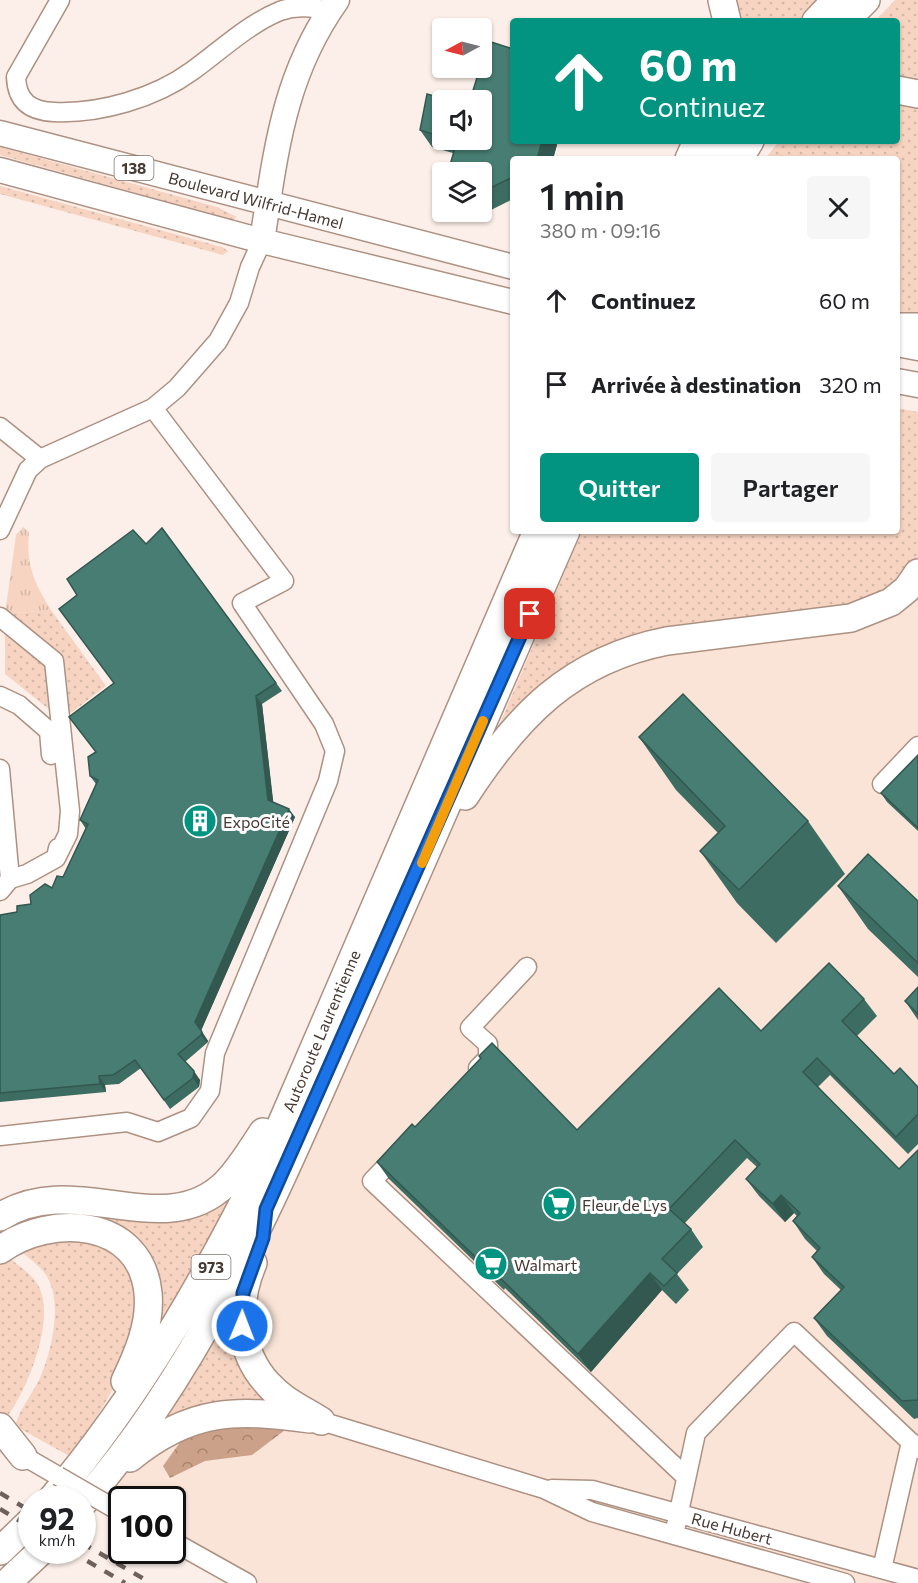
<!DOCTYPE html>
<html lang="fr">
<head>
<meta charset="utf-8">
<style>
	body { margin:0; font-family:Commissioner,sans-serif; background:#f6f6f6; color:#202124; height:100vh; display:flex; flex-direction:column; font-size:22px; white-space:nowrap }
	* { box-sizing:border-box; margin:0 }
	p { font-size:20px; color:#757577 }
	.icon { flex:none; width:33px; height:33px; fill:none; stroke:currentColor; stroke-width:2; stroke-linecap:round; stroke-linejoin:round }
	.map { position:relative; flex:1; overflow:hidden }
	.sheet { position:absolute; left:510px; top:156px; width:390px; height:378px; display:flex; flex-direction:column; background:#fff; border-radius:6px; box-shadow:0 2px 4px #0004 }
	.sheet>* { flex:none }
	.banner { position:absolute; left:510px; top:18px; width:390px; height:126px; border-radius:6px; box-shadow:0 2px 4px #0004; background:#039481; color:#fff; overflow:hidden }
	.needle { width:39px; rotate:263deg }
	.controls { position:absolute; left:432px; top:18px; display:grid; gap:12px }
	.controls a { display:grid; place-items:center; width:60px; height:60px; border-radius:6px; background:#fff; box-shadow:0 2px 4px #0004; font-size:30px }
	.speed { position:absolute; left:18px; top:1486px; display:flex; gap:12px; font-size:30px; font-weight:700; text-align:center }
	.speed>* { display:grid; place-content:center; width:78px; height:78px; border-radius:50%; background:#fff; box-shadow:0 2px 4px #0004; line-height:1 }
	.speed small { font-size:15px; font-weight:400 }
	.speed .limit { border:3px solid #111; border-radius:9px; background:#fff; color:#111 }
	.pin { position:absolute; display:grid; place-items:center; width:51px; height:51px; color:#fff; margin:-26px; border-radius:12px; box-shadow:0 3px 9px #0006 }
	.me { position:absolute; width:66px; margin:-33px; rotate:1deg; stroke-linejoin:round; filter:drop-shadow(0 0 4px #0008) }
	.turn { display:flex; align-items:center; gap:21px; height:126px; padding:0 30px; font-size:27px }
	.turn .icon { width:78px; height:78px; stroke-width:2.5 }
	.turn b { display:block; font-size:42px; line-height:51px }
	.round { display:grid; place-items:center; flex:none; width:63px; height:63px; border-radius:6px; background:#f6f6f6 }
	.headline { display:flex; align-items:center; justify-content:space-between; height:102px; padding:0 30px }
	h1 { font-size:36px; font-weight:600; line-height:45px }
	.action { display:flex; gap:12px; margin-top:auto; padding:12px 30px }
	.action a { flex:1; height:69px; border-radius:6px; background:#039481; color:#fff; font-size:24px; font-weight:600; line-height:69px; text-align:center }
	.action a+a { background:#f6f6f6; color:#202124 }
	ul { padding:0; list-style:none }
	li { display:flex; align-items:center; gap:18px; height:84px; padding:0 30px }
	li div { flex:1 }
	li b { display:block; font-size:22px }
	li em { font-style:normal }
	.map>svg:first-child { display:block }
	.built { fill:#fae4d7 }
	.grass { fill:url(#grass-dots) }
	.forest { fill:url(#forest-crowns) }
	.park { fill:url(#park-tufts) }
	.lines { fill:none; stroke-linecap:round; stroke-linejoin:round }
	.minor-casing { stroke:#ad9182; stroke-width:21 }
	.major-casing { stroke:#ad9182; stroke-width:27 }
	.highway-casing { stroke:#ad9182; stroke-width:30 }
	.minor { stroke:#fff; stroke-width:18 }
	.major { stroke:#fff; stroke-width:24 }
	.highway { stroke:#fff; stroke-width:27 }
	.rail { stroke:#6e615b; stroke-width:4.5; stroke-dasharray:10 10; stroke-linecap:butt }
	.minor-bridge-casing { stroke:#ad9182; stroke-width:21; stroke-linecap:butt }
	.minor-bridge { stroke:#fff; stroke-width:18 }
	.wall { fill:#3d6c62 }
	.shaded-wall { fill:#325850 }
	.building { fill:#477d72; stroke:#325850; stroke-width:1.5 }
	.route-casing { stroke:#114b97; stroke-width:15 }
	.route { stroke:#1a73e8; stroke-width:10 }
	.slow { stroke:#f59e0b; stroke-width:10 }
	.labels { text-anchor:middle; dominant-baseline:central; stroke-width:6; stroke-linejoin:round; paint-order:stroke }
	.shield { fill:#fff; stroke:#7d7470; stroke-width:1.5 }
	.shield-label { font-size:15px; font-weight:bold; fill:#453933 }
	.street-label { font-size:16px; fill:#453933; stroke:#fff }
	.poi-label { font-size:16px; fill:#453933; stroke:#fff; text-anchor:start }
</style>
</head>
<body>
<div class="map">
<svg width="918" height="1583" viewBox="0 0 918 1583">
	<defs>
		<pattern id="grass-dots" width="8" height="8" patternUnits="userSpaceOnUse" patternTransform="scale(1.5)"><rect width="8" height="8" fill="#f6d4c1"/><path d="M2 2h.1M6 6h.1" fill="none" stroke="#d4b7a6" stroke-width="1.8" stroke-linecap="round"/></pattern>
		<pattern id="forest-crowns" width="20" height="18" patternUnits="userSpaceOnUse" patternTransform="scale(1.5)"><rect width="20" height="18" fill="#cca189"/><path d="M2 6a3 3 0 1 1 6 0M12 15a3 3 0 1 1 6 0" fill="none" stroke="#a78471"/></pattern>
		<pattern id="park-tufts" width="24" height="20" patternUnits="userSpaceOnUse" patternTransform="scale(1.5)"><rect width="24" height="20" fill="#f6d4c1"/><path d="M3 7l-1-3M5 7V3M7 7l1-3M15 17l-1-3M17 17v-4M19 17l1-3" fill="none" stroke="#d4b7a6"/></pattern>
	</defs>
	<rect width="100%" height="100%" fill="#fcefe9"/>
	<path class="built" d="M918,573V1583H247L173,1541L172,1500H122L121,1513L94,1496L103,1480L266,1383L243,1293L422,862L496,749L589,666Z"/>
	<path class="grass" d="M729,0H822L802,21H735Z
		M895,0H918V86L897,82V21H875Z
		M897,99L918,105V322L897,317V159H765L779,141H897Z
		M0,147L217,207L237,217L233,220L0,155Z
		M0,186L222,247L228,251L223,255L0,194Z
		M897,408L918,412V561L898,585L861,607L663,635L502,731L498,728L582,531H897Z
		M51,610L106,686L71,713L55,714L5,674V614Z
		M230,1195L215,1232L140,1367L153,1330L118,1233L3,1237L0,1233L9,1225L36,1214Z
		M58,1236C71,1239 88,1239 99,1245C184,1288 106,1406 71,1457L17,1427L16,1423C21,1407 33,1393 40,1378C52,1350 65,1297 43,1271C36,1263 26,1256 18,1249Z
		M7,1256C17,1265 32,1274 38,1285C57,1318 27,1391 6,1418L0,1416V1264Z
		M236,1291L274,1400L159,1424Z"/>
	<path class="forest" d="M243,1418L293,1424L252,1455L205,1461L170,1478L163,1466L186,1434Z"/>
	<path class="park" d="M23,527L29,532C26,566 34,582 51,610L5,614L16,535Z"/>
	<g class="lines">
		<defs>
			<path id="minor" d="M60,0L16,77C17,102 31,111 54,112C100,114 155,98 192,71C220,51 248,24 280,11C297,5 312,7 329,11
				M0,427L40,459
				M0,530L28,470L40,459L153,408L177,388L218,341L239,303L250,267L262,241
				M0,617L54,661L70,811L68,834L56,858
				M0,696L19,705L49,731L51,755
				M0,769L10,879L0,891
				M882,784L918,746
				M10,879L27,874L56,858L58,848
				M478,1068L488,1058V1044L470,1028L527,967
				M0,1136L127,1122L158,1132L191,1118L210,1091L215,1053L328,781L335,751L324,724L242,603L284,581L153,408
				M400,1152L372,1181L686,1477
				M321,1421L544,1489L592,1512L845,1583
				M15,1451L58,1476
				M552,1489L592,1490L918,1579
				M674,1535L696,1433L794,1332L918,1449
				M172,1541L247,1583
				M882,1569L911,1442"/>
			<path id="major" d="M0,133L513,267
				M0,170L262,241L513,302
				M262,241C276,152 283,76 337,0
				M897,344L918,348
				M897,381L918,385"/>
			<path id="highway" d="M722,0L727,21
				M816,21L836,0
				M845,21L866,0
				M897,90L918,94
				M689,159L697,141
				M711,159L721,141
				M739,159L750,141
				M897,327H918
				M465,796C517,716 570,660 667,641L851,618L891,602L907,589L918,573
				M0,1217C74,1169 163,1244 225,1184C240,1169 251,1150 263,1132
				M0,1250C50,1213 141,1218 148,1293C151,1324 138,1354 125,1381
				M253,1263C236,1302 237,1351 268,1384C282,1400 302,1409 321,1421
				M0,1427L23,1456
				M130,1458C191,1408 236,1409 310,1419
				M51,1500C142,1392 209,1274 271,1148L537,531
				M82,1504C202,1368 274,1196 346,1033C421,866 493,698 566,531
				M0,1551L32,1520
				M7,1583L41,1551"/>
		</defs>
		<use href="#minor" class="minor-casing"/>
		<use href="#major" class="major-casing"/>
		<use href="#highway" class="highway-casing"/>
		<use href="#minor" class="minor"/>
		<use href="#major" class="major"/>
		<use href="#highway" class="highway"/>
		<path class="rail" d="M0,1493L32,1512
			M0,1509L32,1528
			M82,1543L151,1583
			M70,1551L125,1583"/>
		<defs>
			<path id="minor-bridge" d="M58,1476L122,1513"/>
		</defs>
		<use href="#minor-bridge" class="minor-bridge-casing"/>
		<use href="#minor-bridge" class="minor-bridge"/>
	</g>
	<path class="wall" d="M442,100V140L558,141L553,159H513V199L485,213L480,212H482V172L453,153L432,147L420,130Z
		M162,528L282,691L262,704L273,802L295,817L201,1030L208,1041L207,1043L185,1062L200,1080L199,1087L170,1109L141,1068L119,1084L105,1085L106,1092L0,1102V915L17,912L31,904L52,888L63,877L86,829L80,820L96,784L90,776L114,683L146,544Z
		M639,737L808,821L845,874L776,943L737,903L700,851L718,833L676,790Z
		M918,755V831L887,802L881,793Z
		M838,886L918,901V977L868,929Z
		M918,987V1020L905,1001Z
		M864,999L877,1016L857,1036L894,1074L918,1087V1144L908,1154L830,1075L818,1087L899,1169L918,1150V1418L914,1419L827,1336L814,1318L841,1290L824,1274L812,1257L817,1251L805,1239L793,1221L797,1216L794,1213L785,1222L759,1196L746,1179L757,1167L747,1158L684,1224L691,1229L703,1247L677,1274L689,1290L676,1304L662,1290L591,1372L505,1288L504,1290L389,1179L377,1162L415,1127L480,1059L479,1056L577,1130L761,1031Z"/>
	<path class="shaded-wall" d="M542,141H558L553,159H537Z
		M256,696L262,704L274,808L268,800Z
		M289,809L295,817L201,1031L195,1022Z
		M202,1032L208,1041L207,1043L201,1035Z
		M194,1071L200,1080L199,1087L193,1078Z
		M99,1076L105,1085L106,1092L100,1084Z
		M781,1195L794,1213L785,1222L773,1204Z
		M650,1273L662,1290L591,1372L578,1354Z"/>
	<path class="building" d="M488,41L513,49V141H542L537,159H513V177L482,192V172H448L457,141L451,140H482V100H470L480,68H482V62Z
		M427,94L449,100H442V137L420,130Z
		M162,528L276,683L256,696L268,800L289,809L195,1022L202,1032L201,1035L178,1054L194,1071L193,1078L164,1100L135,1060L113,1075L99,1076L100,1084L0,1093V915L17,912V906L31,904L30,895L45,884L52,888L57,876L63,877L88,824L80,820L98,780L90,776L88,757L96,752L69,717L114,683L59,609L77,595L67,579L133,530L146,544Z
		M683,694L808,821L739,890L700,851L725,826L639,737Z
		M918,755V828L881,793Z
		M868,854L918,901V963L838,886Z
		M829,963L864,999L842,1021L894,1074L900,1068L918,1087V1114L896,1137L817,1058L803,1072L899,1169L918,1150V1400L902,1401L814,1318L844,1287L812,1257L820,1248L793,1221L800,1213L781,1195L773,1204L746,1179L760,1164L735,1140L669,1209L691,1229L662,1259L677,1273L664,1286L650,1273L578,1354L493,1271L491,1272L377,1162L412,1124L415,1127L481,1058L479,1056L492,1043L577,1130L719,988L761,1031Z
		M918,987V1014L905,1001Z"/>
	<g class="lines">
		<defs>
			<path id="route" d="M242,1326L243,1293L263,1238L266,1209L530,614"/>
		</defs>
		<use href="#route" class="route-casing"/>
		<use href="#route" class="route"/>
		<path class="slow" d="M422,863L483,721"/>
	</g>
	<defs>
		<symbol id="building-disc" viewBox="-11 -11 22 22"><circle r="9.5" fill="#039481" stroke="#fff"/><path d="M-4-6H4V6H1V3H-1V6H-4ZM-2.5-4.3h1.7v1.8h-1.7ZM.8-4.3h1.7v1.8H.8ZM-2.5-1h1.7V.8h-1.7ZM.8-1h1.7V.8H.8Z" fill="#fff"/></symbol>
		<symbol id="supermarket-disc" viewBox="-11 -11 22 22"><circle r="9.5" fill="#039481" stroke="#fff"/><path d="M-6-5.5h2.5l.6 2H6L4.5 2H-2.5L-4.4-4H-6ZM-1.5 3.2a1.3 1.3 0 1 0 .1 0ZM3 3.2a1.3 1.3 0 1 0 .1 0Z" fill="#fff"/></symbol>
	</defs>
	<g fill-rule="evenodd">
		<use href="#building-disc" x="181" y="802" width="38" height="38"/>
		<use href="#supermarket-disc" x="540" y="1185" width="38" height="38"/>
		<use href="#supermarket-disc" x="472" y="1245" width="38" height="38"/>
	</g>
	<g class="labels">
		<g class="shield">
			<rect x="114.5" y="156" width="39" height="24" rx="4.5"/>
			<rect x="191.5" y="1255" width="39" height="24" rx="4.5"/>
		</g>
		<g class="shield-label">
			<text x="134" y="168">138</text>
			<text x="211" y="1267">973</text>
		</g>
		<g class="street-label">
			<text transform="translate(256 200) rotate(15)">Boulevard Wilfrid-Hamel</text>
			<text transform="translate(321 1031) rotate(-67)">Autoroute Laurentienne</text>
			<text transform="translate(732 1528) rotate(15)">Rue Hubert</text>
		</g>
		<g class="poi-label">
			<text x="223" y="821">ExpoCité</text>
			<text x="582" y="1204">Fleur de Lys</text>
			<text x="514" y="1264">Walmart</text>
		</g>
	</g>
</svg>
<div class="controls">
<a><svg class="needle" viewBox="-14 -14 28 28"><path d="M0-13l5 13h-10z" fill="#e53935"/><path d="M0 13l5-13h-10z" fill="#757577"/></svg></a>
<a><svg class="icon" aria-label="sound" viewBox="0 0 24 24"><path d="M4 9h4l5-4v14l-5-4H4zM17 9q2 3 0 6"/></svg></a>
<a><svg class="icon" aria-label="layers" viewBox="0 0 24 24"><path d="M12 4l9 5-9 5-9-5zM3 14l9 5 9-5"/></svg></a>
</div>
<div class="speed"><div>92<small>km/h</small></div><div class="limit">100</div></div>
<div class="pin" style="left:530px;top:614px;background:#d93025"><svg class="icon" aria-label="arrive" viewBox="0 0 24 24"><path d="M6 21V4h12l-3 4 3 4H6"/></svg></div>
<svg class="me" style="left:242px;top:1326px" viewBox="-20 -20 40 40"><circle r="17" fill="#1a73e8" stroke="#fff" stroke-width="3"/><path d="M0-11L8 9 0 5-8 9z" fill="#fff"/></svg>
<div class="banner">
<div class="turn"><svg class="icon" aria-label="ahead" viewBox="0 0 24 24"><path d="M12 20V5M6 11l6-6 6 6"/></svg><div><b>60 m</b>Continuez</div></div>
</div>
<section class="sheet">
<div class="headline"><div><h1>1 min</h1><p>380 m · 09:16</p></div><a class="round"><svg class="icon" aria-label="close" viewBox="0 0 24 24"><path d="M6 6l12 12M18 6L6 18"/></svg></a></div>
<ul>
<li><svg class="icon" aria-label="ahead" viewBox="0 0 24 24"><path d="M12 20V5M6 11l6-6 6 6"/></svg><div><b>Continuez</b></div><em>60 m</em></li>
<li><svg class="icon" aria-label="arrive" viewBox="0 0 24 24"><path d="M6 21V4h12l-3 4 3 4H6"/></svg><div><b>Arrivée à destination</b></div><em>320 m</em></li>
</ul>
<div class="action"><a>Quitter</a><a>Partager</a></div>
</section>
</div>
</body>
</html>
